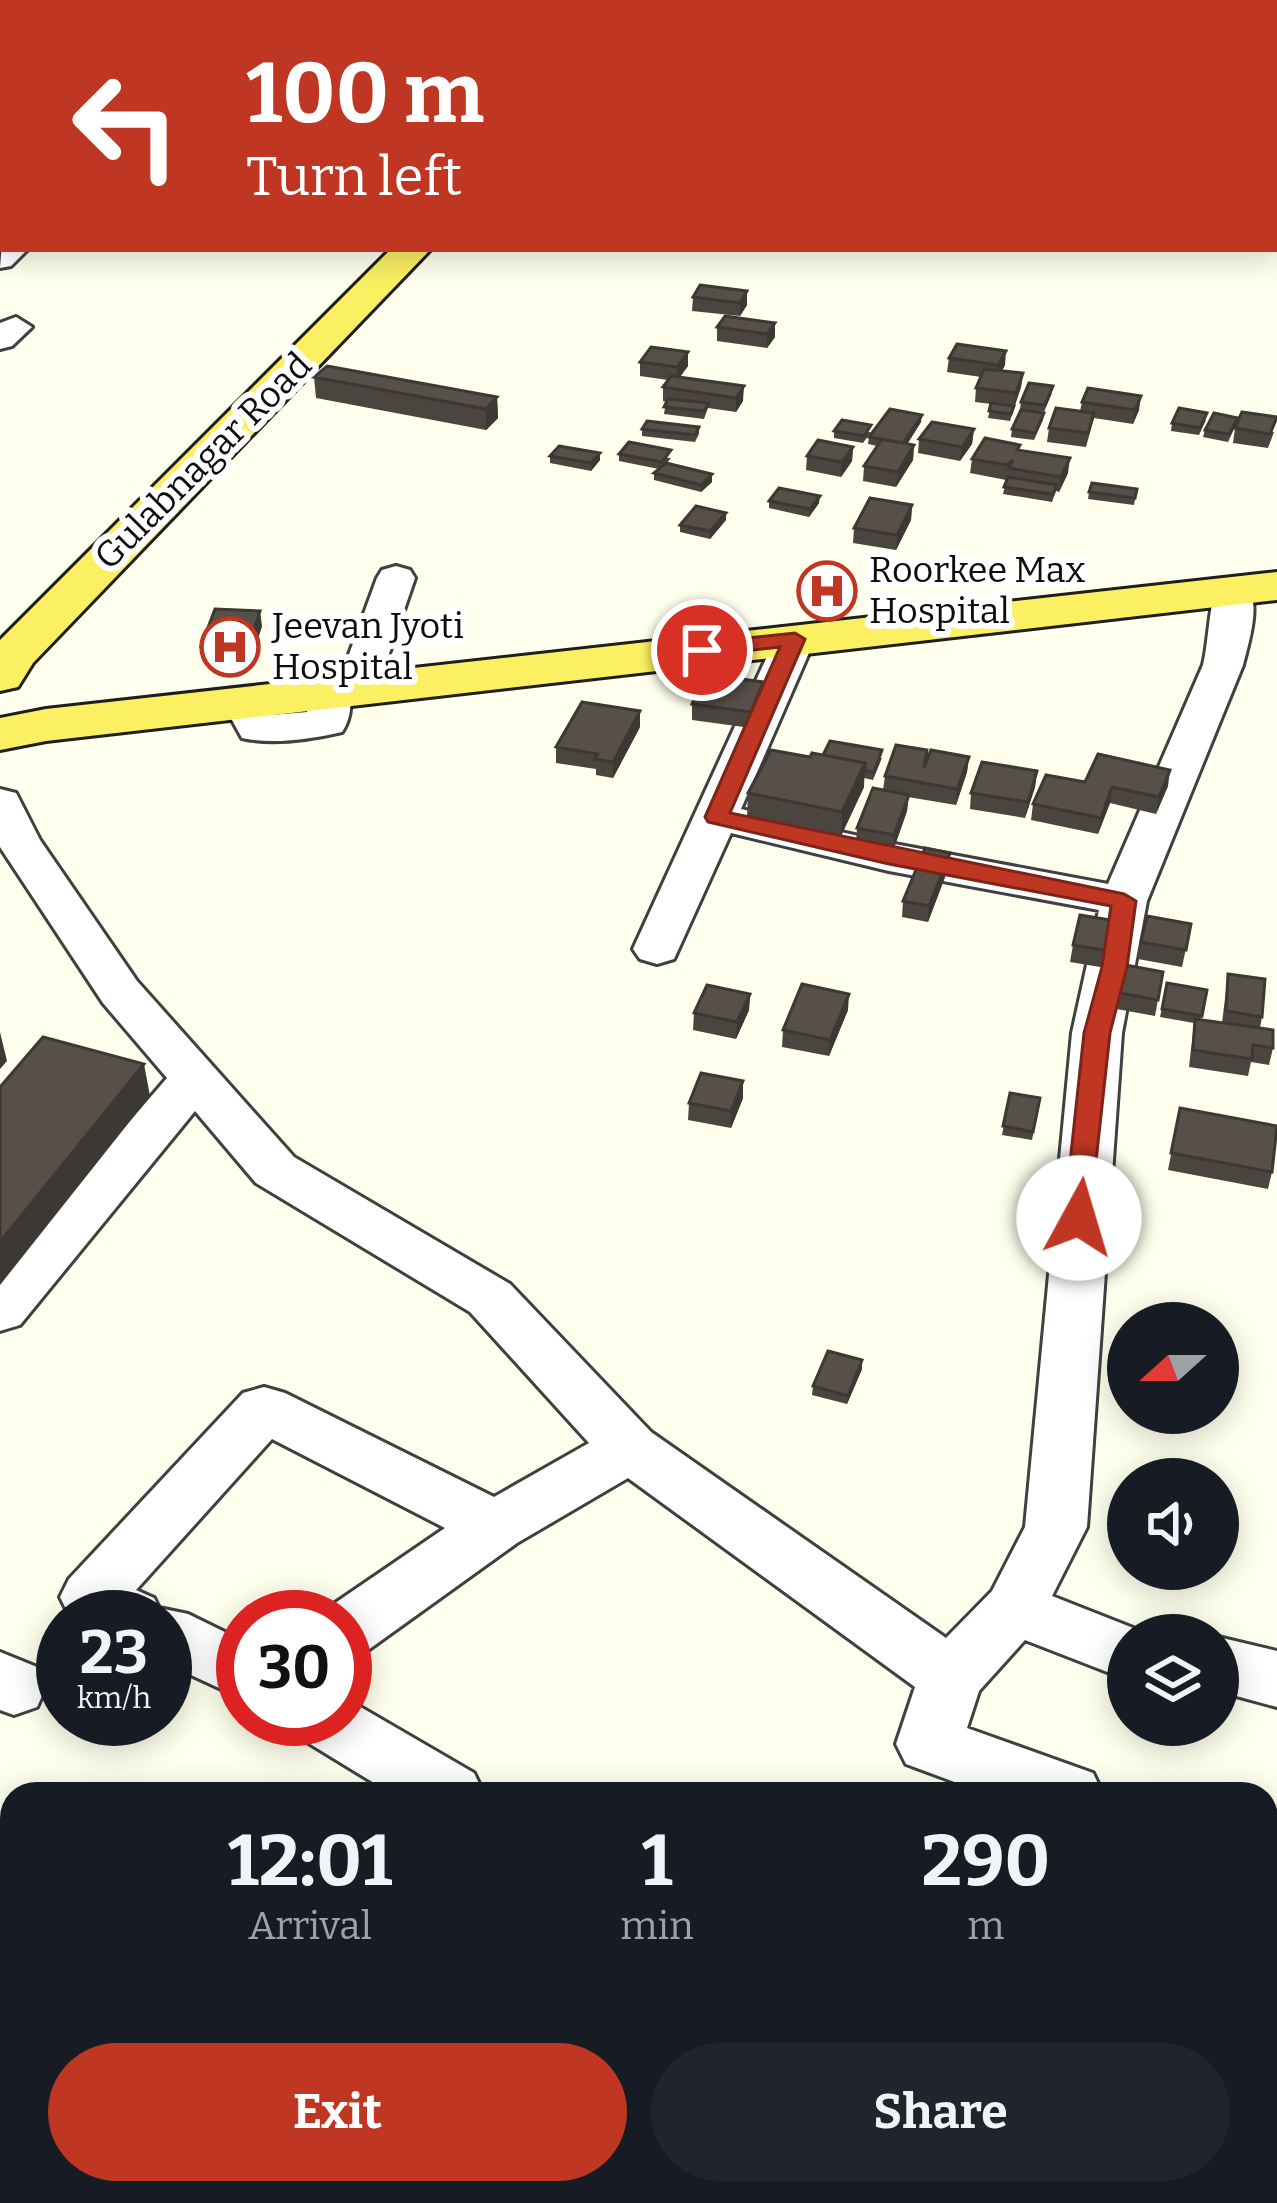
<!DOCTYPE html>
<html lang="en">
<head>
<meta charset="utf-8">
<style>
	body { margin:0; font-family:Bitter,serif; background:#20242c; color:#f1f3f6; height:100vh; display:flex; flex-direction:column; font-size:45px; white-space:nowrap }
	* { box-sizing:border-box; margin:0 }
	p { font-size:39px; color:#9ea1a6 }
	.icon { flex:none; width:66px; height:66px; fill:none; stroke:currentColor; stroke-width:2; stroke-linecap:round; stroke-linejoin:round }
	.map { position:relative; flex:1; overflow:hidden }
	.panel { position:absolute; left:0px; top:1782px; width:1278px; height:423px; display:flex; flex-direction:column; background:#171b24; border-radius:36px 36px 0 0; box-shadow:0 6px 30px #0003 }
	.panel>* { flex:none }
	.banner { position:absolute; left:0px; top:0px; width:1278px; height:252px; box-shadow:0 6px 30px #0003; background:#bf3723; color:#fff; overflow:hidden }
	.needle { width:78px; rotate:249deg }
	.fabs { position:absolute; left:1107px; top:1302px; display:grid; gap:24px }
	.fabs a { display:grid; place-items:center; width:132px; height:132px; border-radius:50%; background:#171b24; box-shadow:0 6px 30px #0003; font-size:60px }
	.speed { position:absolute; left:36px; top:1590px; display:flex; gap:24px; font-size:60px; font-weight:700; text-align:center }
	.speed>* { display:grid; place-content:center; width:156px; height:156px; border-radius:50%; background:#171b24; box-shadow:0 6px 30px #0003; line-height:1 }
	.speed small { font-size:30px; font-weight:400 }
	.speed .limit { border:18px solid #d22; background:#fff; color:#111 }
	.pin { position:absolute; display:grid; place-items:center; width:102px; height:102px; color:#fff; margin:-51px; border:6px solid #fff; border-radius:50%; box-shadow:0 3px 12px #0007 }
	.me { position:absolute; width:132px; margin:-66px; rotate:6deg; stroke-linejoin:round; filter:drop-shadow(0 0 9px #0008) }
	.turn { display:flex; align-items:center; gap:42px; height:252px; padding:0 48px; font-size:54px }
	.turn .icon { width:156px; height:156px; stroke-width:2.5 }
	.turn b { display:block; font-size:84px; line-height:102px }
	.eta { display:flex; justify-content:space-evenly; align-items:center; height:204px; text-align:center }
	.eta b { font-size:72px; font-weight:700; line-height:84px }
	.cta { display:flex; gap:24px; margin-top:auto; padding:24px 48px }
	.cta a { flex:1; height:138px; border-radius:72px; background:#bf3723; color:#fff; font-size:48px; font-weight:700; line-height:138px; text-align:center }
	.cta a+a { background:#20242c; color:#f1f3f6 }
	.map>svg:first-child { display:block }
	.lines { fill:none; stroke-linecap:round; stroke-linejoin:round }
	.minor-casing { stroke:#404040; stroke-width:6 }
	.major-casing { stroke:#1e1e1e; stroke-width:6 }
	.minor { fill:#fff; fill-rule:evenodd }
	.major { fill:#faf062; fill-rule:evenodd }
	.wall { fill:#4a453f }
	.shaded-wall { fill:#3c3833 }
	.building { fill:#565049; stroke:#3c3833; stroke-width:3 }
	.route { fill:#bf3723; stroke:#7c2417; stroke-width:3 }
	.labels { text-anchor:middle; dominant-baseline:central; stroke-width:12; stroke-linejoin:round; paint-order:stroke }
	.far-street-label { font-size:36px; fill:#0d0d0d; stroke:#fff }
	.far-poi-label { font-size:36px; fill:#0d0d0d; stroke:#fff; text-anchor:start }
</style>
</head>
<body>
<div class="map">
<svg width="1277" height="2203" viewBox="0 0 1277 2203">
	<rect width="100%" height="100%" fill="#ffffed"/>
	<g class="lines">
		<defs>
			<path id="minor" d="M38,0H71L73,3H40Z
				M193,0H306L304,3Z
				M470,0H534L536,3H472Z
				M3,60V77L0,78V61Z
				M0,129H3V146H0Z
				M2,243L3,249H28L11,266L0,268Z
				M16,317L32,327L12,346L0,349V323Z
				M396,566L410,570L415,578L384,668L378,677H350L344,668L377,578L382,570Z
				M1233,579L1247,583C1261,605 1249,641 1243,665L1147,901L1122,1033L1087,1527L1052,1596L1151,1635H1128V1680L1025,1640L979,1691L967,1728L1093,1773L1103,1794H987L906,1764L896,1744L915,1687L628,1478L517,1543L368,1650L345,1658V1617H320L322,1612L445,1528L272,1439L136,1590L154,1598L159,1608L188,1614L243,1641V1699L165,1663V1617L69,1615L60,1597L69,1579L243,1393L264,1387L285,1393L494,1497L589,1443L470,1312L256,1183L195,1111L20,1325L0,1331V1272L167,1078L103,1003L0,847V789L16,793L40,840L137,981L294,1157L510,1284L651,1432L946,1638L992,1591L1025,1527L1072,1033L1099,910L889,871L731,833L674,959L657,964L640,959L633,949L775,639L781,631H809L815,639L741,809L889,843L1108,884L1203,665C1209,642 1209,599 1219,583Z
				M330,680L345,683C354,697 351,719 342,732C312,739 272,745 242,738L222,702L228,693L243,690L258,693L271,715L307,712L315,683Z
				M1218,1637L1277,1651V1707L1218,1691Z
				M0,1652L37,1667L46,1687L37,1707L14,1715L0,1710Z
				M345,1698L474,1773L484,1794H392L302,1739L292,1719H345Z
				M1266,1834L1277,1837V1901L1266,1896Z
				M387,2193H477L472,2203H383Z"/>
			<path id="major" d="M391,249H431L33,663L18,687L0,691V640Z
				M1277,572V600L46,741L0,750V718L46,709Z"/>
		</defs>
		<use href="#minor" class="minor-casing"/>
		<use href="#major" class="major-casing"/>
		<use href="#minor" class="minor"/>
		<use href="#major" class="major"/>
	</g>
	<path class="wall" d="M747,291V305L740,316L692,311L693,297Z
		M775,323V337L767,348L717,341V327Z
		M688,352V366L680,377L743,401L736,412L708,408L704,419L664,414L666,402L663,401V387L668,380L640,376V362Z
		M949,358L1005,365L1002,371L1023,373L1021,387L1010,421L988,418L991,404L975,402L976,388L981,377L947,372Z
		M314,377L497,397L498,418L486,430L316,398Z
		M1052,393L1044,412L1020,409L1021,402Z
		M1082,402L1139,410L1133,424L1094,418L1086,447L1047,442L1049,428L1080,411Z
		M1044,413L1043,420L1034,440L1011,437L1012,429Z
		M1238,418L1236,425L1228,442L1203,437L1205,430Z
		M1206,420L1199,435L1171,431L1172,423Z
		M921,422L907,444L914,445L913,460L896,487L863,481L864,466L877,446L868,444L869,437Z
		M699,427V434L695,442L642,436V429Z
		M1235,428L1274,432L1268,448L1233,443Z
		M974,429L972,444L960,461L918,453L919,439Z
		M834,431L871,432L863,443L834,438Z
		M1020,445L1019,450L1068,473L1059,492L1056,491L1052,502L1003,494L1007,478L1006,480L970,473L972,459Z
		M853,447L852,461L841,477L806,470L807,456Z
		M600,453V460L591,471L550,463V456Z
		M619,454L671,458L667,463L712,474V482L701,492L654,480V473L659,469L619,461Z
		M1137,489L1134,505L1088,499L1089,492Z
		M769,501L819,503L809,517L769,508Z
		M912,505L911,520L896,550L853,543L854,528Z
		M726,520L710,539L680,532V525Z
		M839,577L835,600L815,598V590Z
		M262,626L250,663L203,662L201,646Z
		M763,682L762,698L751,728L692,720V704Z
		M640,727L613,778L596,775V769L556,763V747Z
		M823,755L882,758L873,780L864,778V787L841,836L747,817L748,793L810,757Z
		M969,757L967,772L956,805L908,797L907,811L893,851L856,844L857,828L883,790L885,776L926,760Z
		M1037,771L1035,787L1025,818L970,809L971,793Z
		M1085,782L1168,786L1156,814L1110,803L1098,834L1031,820L1033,804Z
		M950,853L948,869L928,922L902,917L903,901Z
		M1147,916L1191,925L1182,967L1138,959Z
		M1116,921L1106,968L1070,962L1073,945Z
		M1120,964L1163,972L1155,1016L1111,1008Z
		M1228,974L1262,1017L1260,1028L1273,1048L1269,1065L1251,1062L1248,1076L1189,1067L1194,1023L1160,1017L1167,983L1207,990L1201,1020L1222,1023Z
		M750,994L749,1010L736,1039L693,1030L694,1013Z
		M848,1010L829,1056L782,1047L783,1030Z
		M743,1081V1098L731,1128L688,1120L689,1103Z
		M1010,1093L1040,1098L1032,1140L1002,1135Z
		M1180,1108L1272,1172L1268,1189L1168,1170Z
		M862,1360V1369L847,1404L812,1395L813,1386Z
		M0,2083L12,2092L10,2203L6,2128L2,2124L0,2126Z"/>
	<path class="shaded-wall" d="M747,291V305L740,316V303Z
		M775,323V337L767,348V334Z
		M1006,351L1005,365L997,380L998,365Z
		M688,352V366L677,381V367Z
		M1023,373L1021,387L1014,407L1016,393Z
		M744,386L743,401L736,412V398Z
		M1141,396L1139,410L1133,424L1135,410Z
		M497,397L498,418L486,430V409Z
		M922,415L921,422L903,451V443Z
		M974,429L972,444L960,461L962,447Z
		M914,445L913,460L896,487L898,472Z
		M853,447L852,461L841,477L842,462Z
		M600,453V460L591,471V463Z
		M1070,458L1068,473L1059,492L1061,477Z
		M712,474V482L701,492V485Z
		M820,496L819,503L809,517L810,509Z
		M912,505L911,520L896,550L897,535Z
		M726,513V520L710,539V531Z
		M260,611L262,626L250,663L248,648Z
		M763,682L762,698L751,728V712Z
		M640,711V727L613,778V762Z
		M969,757L967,772L956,805L957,789Z
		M865,763L864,787L841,836L842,812Z
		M1170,770L1168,786L1156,814L1159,797Z
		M1037,771L1035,787L1025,818L1028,802Z
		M1112,787L1110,803L1098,834L1101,818Z
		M909,795L907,811L893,851L894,835Z
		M950,853L948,869L928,922L929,906Z
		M750,994L749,1010L736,1039L737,1022Z
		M849,994L848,1010L829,1056L830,1040Z
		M0,1032L7,1061L0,1069Z
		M144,1064L150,1096L0,1285V1242Z
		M743,1081V1098L731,1128V1111Z
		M862,1360V1369L847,1404L848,1396Z
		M12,2179V2193H19L10,2203H0V2193Z"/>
	<path class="building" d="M700,285L747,291L740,303L693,297Z
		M725,316L775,323L767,334L717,327Z
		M957,344L1006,351L998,365L949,358Z
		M651,347L688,352L677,367L640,362Z
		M327,366L497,397L486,409L314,377Z
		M984,369L1023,373L1016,393L976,388Z
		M671,376L744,386L736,398L663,387Z
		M1029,383L1053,386L1045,405L1021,402Z
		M1088,388L1141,396L1135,410L1082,402Z
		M668,399L709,403L704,411L664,407Z
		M991,403L1014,406L1011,414L989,411Z
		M1056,408L1094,413L1088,433L1049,428Z
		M1179,408L1207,413L1200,428L1172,423Z
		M890,409L922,415L903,443L869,437Z
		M1021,410L1044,413L1035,433L1012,429Z
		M1242,412L1277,417L1270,434L1235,428Z
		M1214,413L1238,418L1229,434L1205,430Z
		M842,420L871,425L864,436L834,431Z
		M647,421L699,427L695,435L642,429Z
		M932,422L974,429L962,447L919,439Z
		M985,438L1020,445L1017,450L1070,458L1061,477L1009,468L1013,460L1007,465L972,459Z
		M882,439L914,445L898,472L864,466Z
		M818,440L853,447L842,462L807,456Z
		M629,442L671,450L662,462L619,454Z
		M559,446L600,453L591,463L550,456Z
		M666,463L712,474L701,485L654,473Z
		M1008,477L1057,485L1053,494L1004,487Z
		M1092,483L1137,489L1135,498L1089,492Z
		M779,488L820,496L810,509L769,501Z
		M870,498L912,505L897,535L854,528Z
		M696,506L726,513L710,531L680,525Z
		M819,575L839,577L836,592L815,590Z
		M215,609L260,611L248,648L201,646Z
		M705,674L763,682L751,712L692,704Z
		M582,702L640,711L613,762L595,759L598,754L556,747Z
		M830,741L882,750L874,772L865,771V763L823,755Z
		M896,745L927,750L924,768L931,750L969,757L957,789L885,776Z
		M771,750L810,757L812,753L865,763L842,812L748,793Z
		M1098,754L1170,770L1159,797L1112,787L1101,818L1033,804L1046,775L1085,782Z
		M982,762L1037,771L1028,802L971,793Z
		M873,788L909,795L894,835L857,828Z
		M925,848L950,853L929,906L903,901Z
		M1080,915L1116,921L1109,951L1073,945Z
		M1147,916L1191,924L1186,950L1141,942Z
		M1120,964L1163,972L1158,1000L1114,992Z
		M1228,974L1265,979L1262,1017L1226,1011Z
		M1167,983L1207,990L1202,1016L1162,1009Z
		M802,984L849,994L830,1040L783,1030Z
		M707,985L750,994L737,1022L694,1013Z
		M1195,1019L1273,1030V1048L1253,1045L1252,1059L1193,1050Z
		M43,1037L144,1064L0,1242V1087Z
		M701,1073L743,1081L731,1111L689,1103Z
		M1010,1093L1040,1098L1033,1132L1003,1126Z
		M1180,1108L1277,1126L1272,1172L1171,1153Z
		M828,1351L862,1360L848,1396L813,1386Z
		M0,2083L12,2092V2179L0,2193V2135L11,2121L0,2113Z
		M91,2193H121L135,2203H83Z"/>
	<path class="route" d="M795,633L805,639L730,813L1124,894L1136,901L1127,967L1110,1033L1089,1225H1069L1064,1218L1084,1033L1102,967L1111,906L889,864L708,822L705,817L780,647L702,656L691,650L702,643Z"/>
	<defs>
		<symbol id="hospital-ring" viewBox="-11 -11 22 22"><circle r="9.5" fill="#fff" stroke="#bf3723" stroke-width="1.5"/><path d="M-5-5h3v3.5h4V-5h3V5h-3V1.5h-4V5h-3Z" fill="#bf3723"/></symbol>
	</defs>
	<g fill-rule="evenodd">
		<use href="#hospital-ring" x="794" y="558" width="66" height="66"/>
		<use href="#hospital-ring" x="197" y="614" width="66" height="66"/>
	</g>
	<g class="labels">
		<g class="far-street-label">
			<text transform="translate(203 461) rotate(-45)">Gulabnagar Road</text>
		</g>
		<g class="far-poi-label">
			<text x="869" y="570">Roorkee Max<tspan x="869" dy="41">Hospital</tspan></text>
			<text x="272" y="626">Jeevan Jyoti<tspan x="272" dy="41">Hospital</tspan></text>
		</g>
	</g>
</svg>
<div class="fabs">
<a><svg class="needle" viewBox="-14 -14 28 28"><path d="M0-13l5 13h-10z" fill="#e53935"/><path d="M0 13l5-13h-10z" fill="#9ea1a6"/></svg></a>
<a><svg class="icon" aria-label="sound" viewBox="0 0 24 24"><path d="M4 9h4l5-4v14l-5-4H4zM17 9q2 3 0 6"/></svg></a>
<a><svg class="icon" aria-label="layers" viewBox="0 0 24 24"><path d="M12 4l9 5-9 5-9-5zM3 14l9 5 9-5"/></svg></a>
</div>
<div class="speed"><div>23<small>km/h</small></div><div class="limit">30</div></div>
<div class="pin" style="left:702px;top:650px;background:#d93025"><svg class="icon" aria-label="arrive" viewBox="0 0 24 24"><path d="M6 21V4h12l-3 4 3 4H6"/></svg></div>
<svg class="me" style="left:1079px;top:1218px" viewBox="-20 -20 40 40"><circle r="19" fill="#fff"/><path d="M0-13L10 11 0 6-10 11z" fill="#bf3723"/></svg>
<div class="banner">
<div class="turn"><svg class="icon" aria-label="left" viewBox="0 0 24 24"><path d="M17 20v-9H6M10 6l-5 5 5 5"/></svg><div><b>100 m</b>Turn left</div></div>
</div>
<section class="panel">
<div class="eta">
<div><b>12:01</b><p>Arrival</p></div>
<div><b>1</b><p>min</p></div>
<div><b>290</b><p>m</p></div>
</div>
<div class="cta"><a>Exit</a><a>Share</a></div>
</section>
</div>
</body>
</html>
